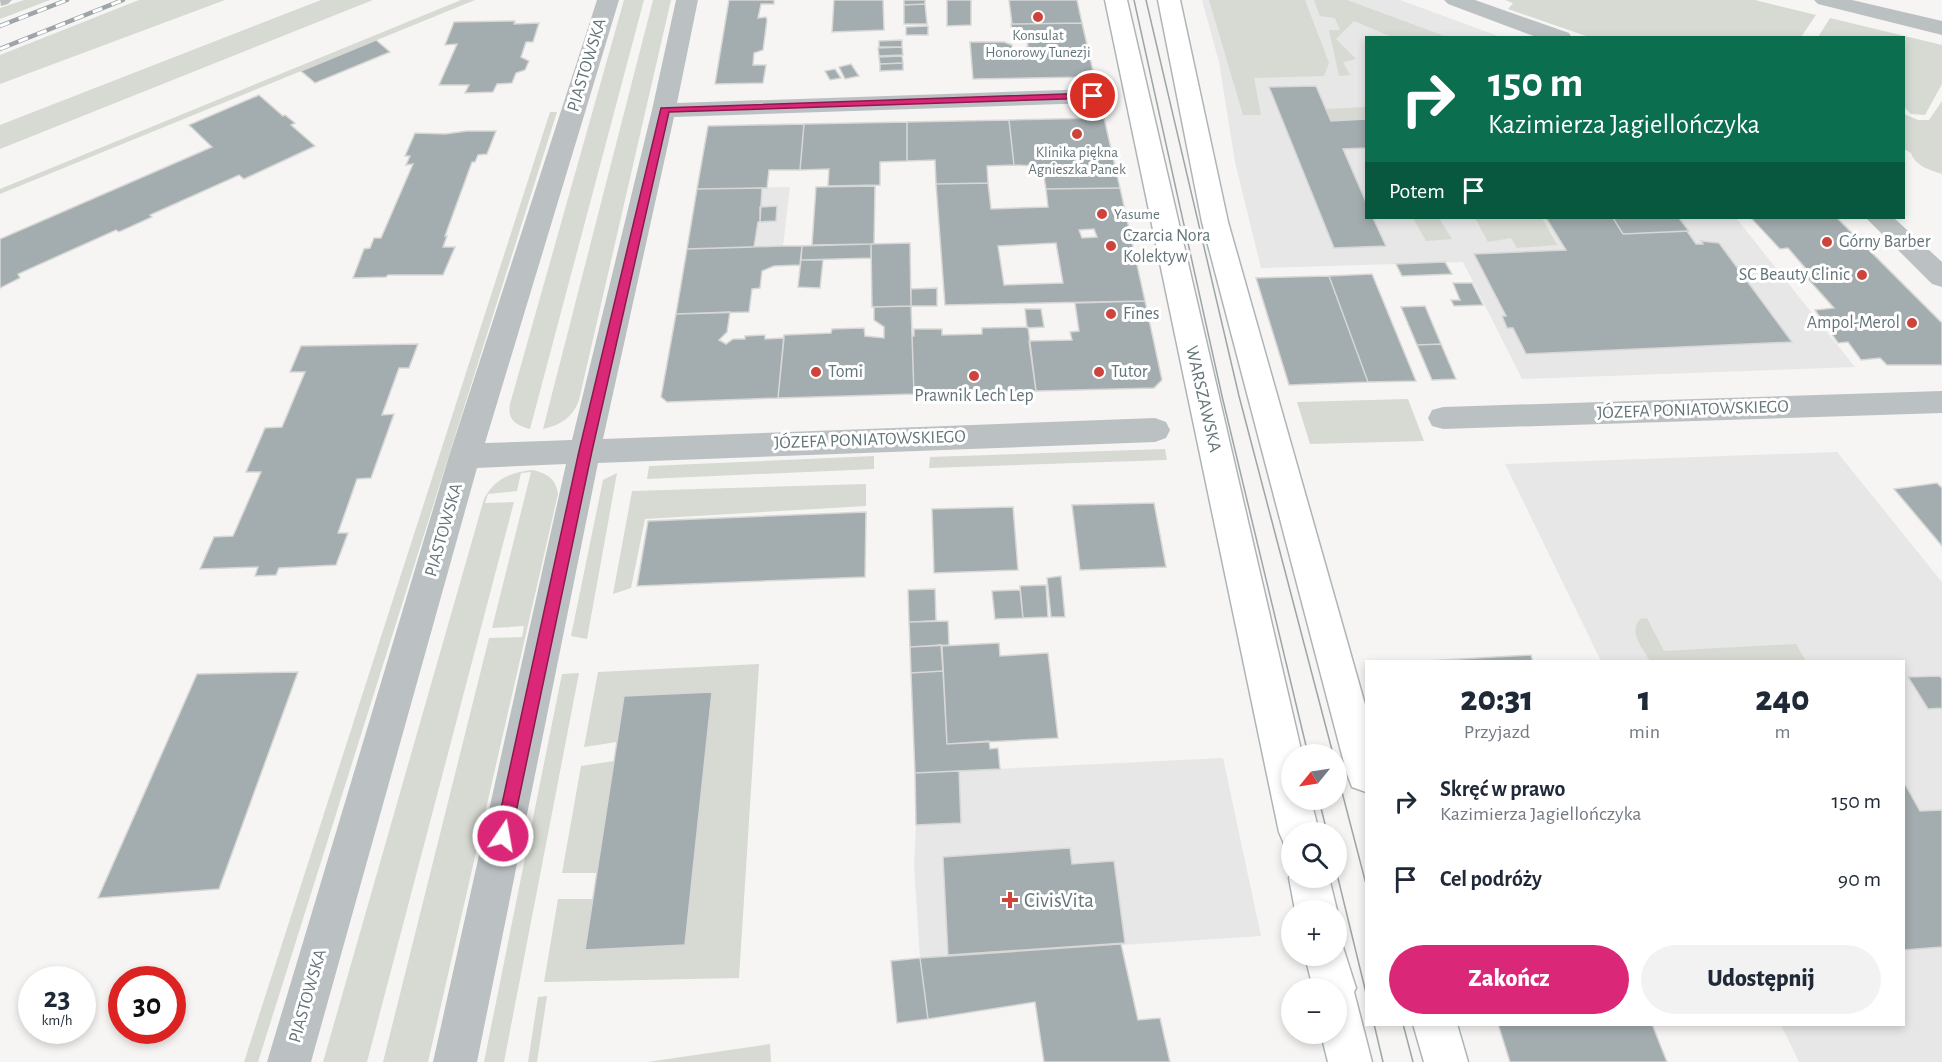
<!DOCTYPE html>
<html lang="pl">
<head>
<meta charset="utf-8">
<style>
	body { margin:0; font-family:"Alegreya Sans",sans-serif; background:#f2f2f3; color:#1f2937; height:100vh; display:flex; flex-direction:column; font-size:22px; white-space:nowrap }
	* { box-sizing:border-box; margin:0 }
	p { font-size:20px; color:#747a83 }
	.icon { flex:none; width:33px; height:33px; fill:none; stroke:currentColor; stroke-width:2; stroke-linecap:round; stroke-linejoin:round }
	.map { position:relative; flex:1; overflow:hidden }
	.panel { position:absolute; left:1365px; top:660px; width:540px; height:366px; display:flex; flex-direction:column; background:#fff; border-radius:0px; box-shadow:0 3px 9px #0003 }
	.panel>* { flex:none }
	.top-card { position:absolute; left:1365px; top:36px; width:540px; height:183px; border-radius:0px; box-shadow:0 3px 9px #0003; background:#0b6e4f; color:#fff; overflow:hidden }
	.needle { width:39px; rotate:240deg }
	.tools { position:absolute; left:1281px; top:744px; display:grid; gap:12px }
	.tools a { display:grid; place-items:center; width:66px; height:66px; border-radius:50%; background:#fff; box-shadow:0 3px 9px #0003; font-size:30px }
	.speed { position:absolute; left:18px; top:966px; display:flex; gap:12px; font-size:30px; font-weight:700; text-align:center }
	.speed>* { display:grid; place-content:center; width:78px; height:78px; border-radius:50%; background:#fff; box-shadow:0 3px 9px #0003; line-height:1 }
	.speed small { font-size:15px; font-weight:400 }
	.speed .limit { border:9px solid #d22; background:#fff; color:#111 }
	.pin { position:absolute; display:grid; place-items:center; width:51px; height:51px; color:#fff; margin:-26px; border:3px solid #fff; border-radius:50%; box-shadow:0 2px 6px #0007 }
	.me { position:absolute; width:66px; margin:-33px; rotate:12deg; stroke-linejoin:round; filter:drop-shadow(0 0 4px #0008) }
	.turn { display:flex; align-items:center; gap:21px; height:126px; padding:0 24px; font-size:27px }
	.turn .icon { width:78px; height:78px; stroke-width:2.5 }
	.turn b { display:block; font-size:42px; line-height:51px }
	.then { display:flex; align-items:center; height:57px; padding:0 24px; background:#0003; gap:12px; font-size:22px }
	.eta { display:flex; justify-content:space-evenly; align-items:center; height:102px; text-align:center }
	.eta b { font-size:36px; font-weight:800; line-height:42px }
	.primary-button { display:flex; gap:12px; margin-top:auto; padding:12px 24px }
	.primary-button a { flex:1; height:69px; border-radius:36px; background:#db2777; color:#fff; font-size:24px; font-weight:800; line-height:69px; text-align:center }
	.primary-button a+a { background:#f2f2f3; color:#1f2937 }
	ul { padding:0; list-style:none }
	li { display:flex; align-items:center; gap:18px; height:78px; padding:0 24px }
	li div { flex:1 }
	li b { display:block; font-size:22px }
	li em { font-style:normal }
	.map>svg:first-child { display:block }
	.built { fill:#e6e7e6 }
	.green { fill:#d6dad2 }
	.building { fill:#a3acaf; stroke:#d7d7d5; stroke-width:1.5; fill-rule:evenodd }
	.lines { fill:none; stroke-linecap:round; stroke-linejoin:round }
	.primary-casing { stroke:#afb4b6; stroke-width:3 }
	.street { fill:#bbc0c2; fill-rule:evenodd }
	.primary { fill:#fff; fill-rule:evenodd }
	.tram { stroke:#9da5a8; stroke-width:1.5 }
	.rail-casing { stroke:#9da5a8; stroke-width:4.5 }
	.rail { stroke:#fff; stroke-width:3; stroke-dasharray:10; stroke-linecap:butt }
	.route { fill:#db2777; stroke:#8e194d; stroke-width:1.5 }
	.poi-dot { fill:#ce433b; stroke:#fff; stroke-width:2 }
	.labels { text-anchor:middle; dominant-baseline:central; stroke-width:6; stroke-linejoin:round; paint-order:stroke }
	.far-poi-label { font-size:15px; fill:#64757a; stroke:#fff }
	.street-label { font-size:18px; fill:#64757a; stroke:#fff }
	.poi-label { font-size:18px; fill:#64757a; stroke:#fff; text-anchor:start }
	.near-poi-label { font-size:21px; fill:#64757a; stroke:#fff; text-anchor:start }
</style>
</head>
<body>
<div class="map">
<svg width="1942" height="1062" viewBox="0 0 1942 1062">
	<rect width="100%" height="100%" fill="#f6f5f3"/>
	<path class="built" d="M1202,0H1400L1501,37L1366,38V218H1736L1855,367L1522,379L1463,262L1261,268L1235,162L1219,62Z
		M790,187L783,246L687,249L697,189Z
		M1837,452L1942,582V1062H1799L1781,1025L1904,1024V662L1601,661L1505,464Z
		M1223,758L1261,936L920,958L914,866L916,825L915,773Z"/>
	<path class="green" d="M24,0H50L0,19V8Z
		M139,0H225L0,84V55Z
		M321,0H373L0,149V125Z
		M461,0H475L0,194V189Z
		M624,0H644L530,429C516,425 507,420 510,404Z
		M653,0H671L579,400C573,417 561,425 543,429Z
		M1209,0H1305L1329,63L1324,76L1254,78L1261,115H1243Z
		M1314,0H1347L1447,37H1392L1354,21L1336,39L1356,59L1343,62L1350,75L1339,76L1329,30H1340L1335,18L1320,16Z
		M1505,0H1755L1816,15L1801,37H1589L1508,9L1513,3Z
		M1830,18L1942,45V84L1925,115L1911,114L1905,108L1904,38L1818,37Z
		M1942,101V174C1930,170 1915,166 1911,153L1904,149V114L1918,120H1929Z
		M1366,107V119L1331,121L1326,109Z
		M550,112H557L258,1062H244Z
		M1413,218H1439L1452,239L1426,241Z
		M1475,218H1542L1557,245L1517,248L1511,238L1488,242Z
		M1408,399L1424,441L1310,444L1297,402Z
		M1165,449L1167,460L929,468L930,457Z
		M874,456V469L647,479L649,466Z
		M533,470C548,474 556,479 558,494L428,1062H383L489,638L522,637L524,626L492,628L531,472L521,473L517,491L488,494L485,503L514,502L367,1062H323L484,499C494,479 511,472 533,470Z
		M617,473L587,639L571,636L603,480Z
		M866,484V506L645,519L631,588L613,594L632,491Z
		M1647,618L1664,651L1796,644L1806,661H1650C1643,648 1628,633 1640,619Z
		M759,664L739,978L544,982L558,899H593L585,950L685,944L712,692L624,696L617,742L584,747L598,672Z
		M579,673L504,1062H484L562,674Z
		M614,761L597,873H562L581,766Z
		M547,996L537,1062H528L538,997Z
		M770,1044L771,1062H647Z"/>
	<path class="building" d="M729,0H774V4H761L758,18L766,17L767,20L763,50L754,53L753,65H766L763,83L715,84Z
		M834,0H883L884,30L832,32Z
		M904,0H925V4L904,5Z
		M947,0H971V25L947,26Z
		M1009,0H1077L1082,23L1012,24Z
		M925,4L927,24H904V5Z
		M515,21L514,24L539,23L533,42H526L521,57L529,61L525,70L516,73L512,83L497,84L493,92L465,93L469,85H439L457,44L445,45L454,22Z
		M1082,23L1093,71L1084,77L973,79L970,42H1004L1012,45V50H1022L1028,46L1026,39L1013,38L1011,24Z
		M928,26V35H906V27Z
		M376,40L390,52L315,83L301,71Z
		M902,40V47H879V41Z
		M902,47L903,55L879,56L878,48Z
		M902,56L903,63L880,64L879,57Z
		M903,63V70L880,71V64Z
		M851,64L859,76L845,79L839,67Z
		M835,69L841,78L830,80L825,71Z
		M1316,86L1331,121L1366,119V148L1343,149L1366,202V218H1373L1386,246L1334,248L1269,87Z
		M259,95L283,116L285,115L295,123L291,125L315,146L244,179L239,175L150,215L152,217L119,232L116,230L18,274L20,278L0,288V239L212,147L189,125Z
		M1104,118L1120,188L1046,189L1043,171L1036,166L1014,165L1009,120Z
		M1009,120L1014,165L987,166L988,183L936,184L935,160L907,161V122Z
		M907,122V161L880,162V185L828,186L829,169L800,170L804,124Z
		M804,124L800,170H769L767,188L697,189L708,126Z
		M467,131H496L487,154L478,155L475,162H472L445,236H447L443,247H455L443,275H388L386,277L353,278L364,249L370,248L374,238H381L413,164L406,165L410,156H405L415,133L445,134Z
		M988,183L991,209L1048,207L1046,189L1120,188L1145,301L945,305L936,184ZM1094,229L1097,237L1082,238L1079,230ZM1056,243L1063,283L1004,285L998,246Z
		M875,186L874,244L812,245L816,187Z
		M762,188L760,222H758L754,247L687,249L697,189Z
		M777,206L776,221L760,222V207Z
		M1546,218H1613L1623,234L1687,231L1696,244H1703L1701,241L1719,243L1792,342L1526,354L1513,328H1507L1502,316H1506L1474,254L1566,250Z
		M1613,218H1679L1689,231L1623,234Z
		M1751,218H1837L1942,323V365H1887L1880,358L1861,360L1848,342L1838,343L1815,310L1834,308L1800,270H1807L1788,248L1780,249Z
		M910,243L911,306L872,307L871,244Z
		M871,244V258L801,260L802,246Z
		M783,246H802L800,265L774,266L762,271L760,288L752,289L749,312L676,314L687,249Z
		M801,260H823L820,288L798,287Z
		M1445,262L1452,274L1402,276L1396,264Z
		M1372,274L1416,381L1368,382L1329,276Z
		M1329,276L1368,382L1289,385L1256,278Z
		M1453,283H1472L1483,305L1454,306L1451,300H1460Z
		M937,288V306H911V289Z
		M1145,301L1162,380L1154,388L1036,391L1029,341L1072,340L1070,332L1079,331L1075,303Z
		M911,306L914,394L778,398L784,335L831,333L832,329L864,328L865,336L884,338V327L874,320V307Z
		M1425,306L1441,344L1417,345L1401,307Z
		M1025,309H1041L1044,327L1027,328Z
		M730,312L727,332L719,340L726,344L733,339H745V336L765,335V339L784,338L778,398L667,402L661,397L676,314Z
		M1028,327L1036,391L914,394L912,336H914V329H942V335L982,334V328Z
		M418,344L409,368H399L382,415L394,414L371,478L357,479L338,533H348L336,565L279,568L276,575L255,576L258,567L200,569L214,537L233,536L261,472H246L265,428L282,427L305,372H290L301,346Z
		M1441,344L1456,379L1432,380L1417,345Z
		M1937,483L1942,488V546L1894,489Z
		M1154,503L1166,567L1080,570L1072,505Z
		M1013,507L1018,570L934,573L932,509Z
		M866,512L865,577L637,586L648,521Z
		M1061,576L1065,617H1051L1047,578Z
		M1046,585L1048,617L1023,618L1020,586Z
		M935,589L936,621L909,622L908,590Z
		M1020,590L1023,618L995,619L992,591Z
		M948,621L949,645L910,647L909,622Z
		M999,643L1000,656L1048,653L1058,738L947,744L942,646Z
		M941,645L943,671L911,673L910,647Z
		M1531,655L1533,662H1408Z
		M943,671L947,744L989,741L990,749L998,748L1000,769L915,773L911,673Z
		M298,672L219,889L98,898L197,674Z
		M1940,676L1942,679V708L1928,709L1908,677Z
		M712,692L685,945L585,950L624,696Z
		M959,771L961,823L916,825L915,773Z
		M1904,786H1906L1920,811L1942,810V947L1904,950Z
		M1070,848L1072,864L1114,861L1125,943L948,955L943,857Z
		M1121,944L1138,1020L1160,1018L1170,1062H1044L1035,1002L928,1019L920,958Z
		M920,958L928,1019L897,1023L891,961Z
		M1498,1024H1652L1667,1062H1510Z"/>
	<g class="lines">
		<defs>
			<path id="primary" d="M1105,0H1127L1302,754H1292V800H1311L1319,832H1292V848L1285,846L1279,832Z
				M1158,0H1180L1228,222L1366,708V792L1352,787L1347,774L1202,222Z
				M1292,871V878H1329L1337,910L1336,911L1295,910L1289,878Z
				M1336,939L1341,941L1356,988L1354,992L1372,1062H1328L1321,1034H1336V988H1313L1305,956H1336Z
				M1413,1024H1457L1468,1062H1424Z"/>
		</defs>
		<use href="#primary" class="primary-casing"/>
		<path class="street" d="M0,0H12L8,4L1,6Z
			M597,0H619L485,443L572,440L652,110L676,0H698L677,103L1093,89L1101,91L1105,96L1101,101L1093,103L674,117L603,439L1155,418L1166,422L1170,430L1166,438L1155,442L598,463L477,1062H433L566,464L477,468L311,1062H267L449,456Z
			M1444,0H1475L1569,33L1572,38H1539L1448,4Z
			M1814,0H1852L1942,21V35L1818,4Z
			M1866,218H1894L1942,262V287L1932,284Z
			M1942,391V413L1443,429L1432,426L1428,418L1432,410L1443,407Z"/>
		<use href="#primary" class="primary"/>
		<path class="tram" d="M1134,0L1222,396L1308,754
			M1146,0L1239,396L1333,754
			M1336,769L1366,884
			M1319,800L1327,832
			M1336,870L1366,993
			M1374,1024L1383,1062
			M1403,1024L1413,1062"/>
		<defs>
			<path id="rail" d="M0,26L67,0
				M0,49L123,0"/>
		</defs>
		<use href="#rail" class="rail-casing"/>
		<use href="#rail" class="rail"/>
	</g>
	<path class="route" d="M1093,93L1096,94V98L669,112L592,451L511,836L509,842L503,844L497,842L495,836L579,451L661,108Z"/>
	<g class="poi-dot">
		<circle cx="1038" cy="17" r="6"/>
		<circle cx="1077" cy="134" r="6"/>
		<circle cx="1102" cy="214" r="6"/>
		<circle cx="1827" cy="242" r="6"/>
		<circle cx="1111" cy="246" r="6"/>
		<circle cx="1862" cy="275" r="6"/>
		<circle cx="1111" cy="314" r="6"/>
		<circle cx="1912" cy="323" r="6"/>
		<circle cx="816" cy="372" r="6"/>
		<circle cx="1099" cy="372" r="6"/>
		<circle cx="974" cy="376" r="6"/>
		<path d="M1007 891h6v6h6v6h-6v6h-6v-6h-6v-6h6z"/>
	</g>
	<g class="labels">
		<g class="far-poi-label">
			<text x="1038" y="35">Konsulat<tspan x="1038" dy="17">Honorowy Tunezji</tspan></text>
			<text x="1077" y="152">Klinika piękna<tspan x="1077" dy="17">Agnieszka Panek</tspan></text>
			<text x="1114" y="214" text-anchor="start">Yasume</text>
		</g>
		<g class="street-label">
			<text transform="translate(587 65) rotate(-73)">PIASTOWSKA</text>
			<text transform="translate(1203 399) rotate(77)">WARSZAWSKA</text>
			<text transform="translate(1693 410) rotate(-2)">JÓZEFA PONIATOWSKIEGO</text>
			<text transform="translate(870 440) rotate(-2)">JÓZEFA PONIATOWSKIEGO</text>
			<text transform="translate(444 530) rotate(-74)">PIASTOWSKA</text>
			<text transform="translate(308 996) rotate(-74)">PIASTOWSKA</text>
		</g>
		<g class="poi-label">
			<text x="1123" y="236">Czarcia Nora<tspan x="1123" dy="21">Kolektyw</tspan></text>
			<text x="1839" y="242">Górny Barber</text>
			<text x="1850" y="275" text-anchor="end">SC Beauty Clinic</text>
			<text x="1123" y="314">Fines</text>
			<text x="1900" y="323" text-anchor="end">Ampol-Merol</text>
			<text x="828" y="372">Tomi</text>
			<text x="1111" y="372">Tutor</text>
			<text x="974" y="396" text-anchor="middle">Prawnik Lech Lep</text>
		</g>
		<g class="near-poi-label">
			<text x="1024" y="900">CivisVita</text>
		</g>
	</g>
</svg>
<div class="tools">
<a><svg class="needle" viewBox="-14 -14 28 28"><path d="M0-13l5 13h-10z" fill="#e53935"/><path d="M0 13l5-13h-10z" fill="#747a83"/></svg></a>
<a><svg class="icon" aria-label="search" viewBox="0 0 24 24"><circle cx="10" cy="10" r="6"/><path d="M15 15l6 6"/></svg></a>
<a>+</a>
<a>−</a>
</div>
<div class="speed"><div>23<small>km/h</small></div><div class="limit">30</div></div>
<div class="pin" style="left:1093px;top:96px;background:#d93025"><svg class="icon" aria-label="arrive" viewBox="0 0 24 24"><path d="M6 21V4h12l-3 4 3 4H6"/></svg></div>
<svg class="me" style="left:503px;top:836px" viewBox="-20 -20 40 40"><circle r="17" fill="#db2777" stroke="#fff" stroke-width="3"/><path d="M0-11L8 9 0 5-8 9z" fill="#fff"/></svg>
<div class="top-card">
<div class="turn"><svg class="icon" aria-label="right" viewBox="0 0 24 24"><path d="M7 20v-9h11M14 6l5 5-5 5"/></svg><div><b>150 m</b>Kazimierza Jagiellończyka</div></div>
<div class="then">Potem<svg class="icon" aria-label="arrive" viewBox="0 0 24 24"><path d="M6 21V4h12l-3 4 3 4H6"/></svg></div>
</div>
<section class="panel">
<div class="eta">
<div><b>20:31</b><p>Przyjazd</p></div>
<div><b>1</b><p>min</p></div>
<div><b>240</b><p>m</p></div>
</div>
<ul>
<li><svg class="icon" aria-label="right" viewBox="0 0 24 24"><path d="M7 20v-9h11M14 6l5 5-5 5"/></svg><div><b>Skręć w prawo</b><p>Kazimierza Jagiellończyka</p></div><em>150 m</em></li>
<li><svg class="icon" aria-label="arrive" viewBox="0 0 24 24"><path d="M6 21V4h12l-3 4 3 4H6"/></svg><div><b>Cel podróży</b></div><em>90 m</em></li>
</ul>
<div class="primary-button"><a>Zakończ</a><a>Udostępnij</a></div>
</section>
</div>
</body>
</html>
